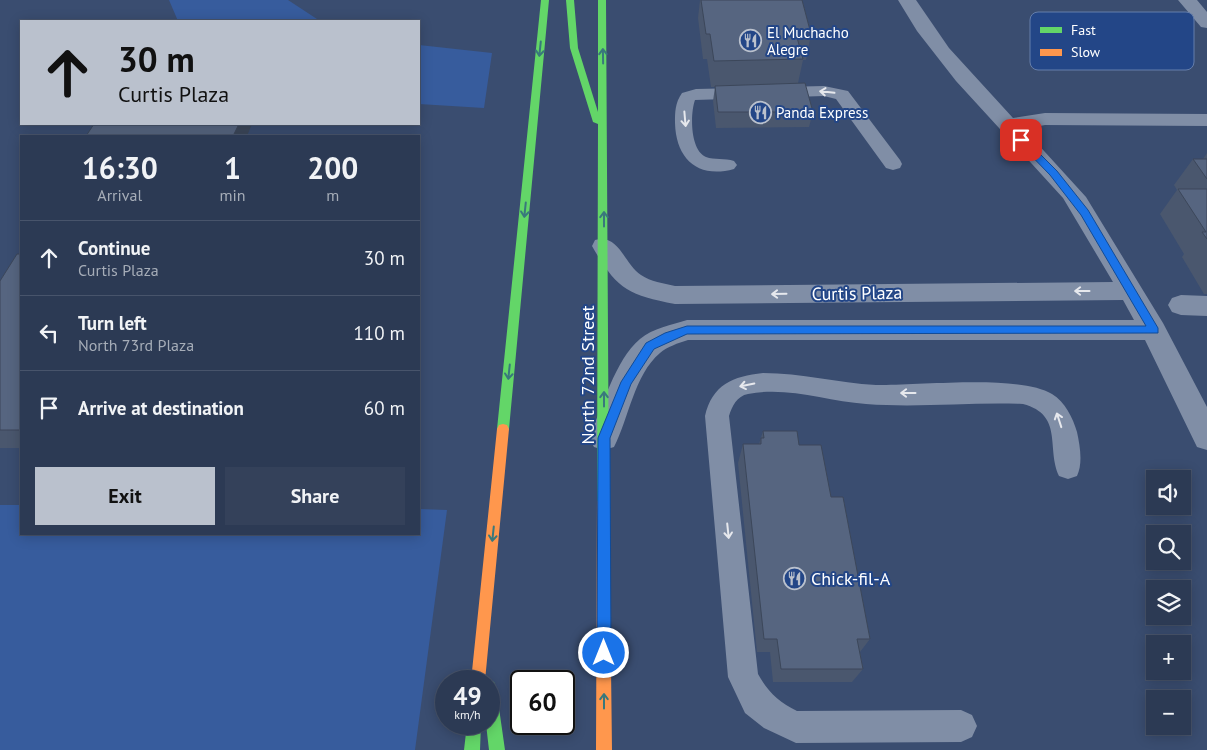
<!DOCTYPE html>
<html lang="en">
<head>
<meta charset="utf-8">
<style>
	body { margin:0; font-family:"PT Sans",sans-serif; background:#34415a; color:#f1f3f6; height:100vh; display:flex; flex-direction:column; font-size:19px; white-space:nowrap }
	* { box-sizing:border-box; margin:0 }
	p { font-size:16px; color:#a6adb8 }
	.icon { flex:none; width:28px; height:28px; fill:none; stroke:currentColor; stroke-width:2; stroke-linecap:round; stroke-linejoin:round }
	.map { position:relative; flex:1; overflow:hidden }
	.drawer { position:absolute; left:20px; top:135px; width:400px; height:400px; display:flex; flex-direction:column; background:#2c3a54; border-radius:0px; box-shadow:0 2px 12px #0003,0 0 0 1px #48546b }
	.drawer>* { flex:none }
	.guide { position:absolute; left:20px; top:20px; width:400px; height:105px; border-radius:0px; box-shadow:0 2px 12px #0003,0 0 0 1px #48546b; background:#bac1cd; color:#111; overflow:hidden }
	.tools { position:absolute; left:1146px; top:470px; display:grid; gap:10px }
	.tools a { display:grid; place-items:center; width:45px; height:45px; border-radius:0px; background:#2c3a54; box-shadow:0 2px 12px #0003,0 0 0 1px #48546b; font-size:25px }
	.speed { position:absolute; left:435px; top:670px; display:flex; gap:10px; font-size:25px; font-weight:700; text-align:center }
	.speed>* { display:grid; place-content:center; width:65px; height:65px; border-radius:50%; background:#2c3a54; box-shadow:0 2px 12px #0003,0 0 0 1px #48546b; line-height:1 }
	.speed small { font-size:12px; font-weight:400 }
	.speed .limit { border:2px solid #111; border-radius:8px; background:#fff; color:#111 }
	.pin { position:absolute; display:grid; place-items:center; width:42px; height:42px; color:#fff; margin:-21px; border-radius:10px; box-shadow:0 2px 8px #0006 }
	.me { position:absolute; width:55px; margin:-28px; rotate:0deg; stroke-linejoin:round; filter:drop-shadow(0 0 4px #0008) }
	.turn { display:flex; align-items:center; gap:18px; height:105px; padding:0 15px; font-size:22px }
	.turn .icon { width:65px; height:65px; stroke-width:2.5 }
	.turn b { display:block; font-size:35px; line-height:42px }
	.eta { display:flex; justify-content:space-evenly; align-items:center; height:85px; text-align:center }
	.eta b { font-size:30px; font-weight:700; line-height:35px }
	.action { display:flex; gap:10px; margin-top:auto; padding:10px 15px }
	.action a { flex:1; height:58px; border-radius:0px; background:#bac1cd; color:#111; font-size:20px; font-weight:700; line-height:58px; text-align:center }
	.action a+a { background:#34415a; color:#f1f3f6 }
	ul { padding:0; list-style:none }
	li { display:flex; align-items:center; gap:15px; height:75px; padding:0 15px; border-top:1px solid #48546b }
	li div { flex:1 }
	li b { display:block; font-size:19px }
	li em { font-style:normal }
	.map>svg:first-child { display:block }
	.green { fill:#375c9d }
	.lines { fill:none; stroke-linecap:round; stroke-linejoin:round }
	.lane { fill:#808ea6; fill-rule:evenodd }
	.street { fill:#808ea6; fill-rule:evenodd }
	.fast { fill:#63d668; fill-rule:evenodd }
	.slow { fill:#ff974d; fill-rule:evenodd }
	.wall { fill:#4a576e }
	.shaded-wall { fill:#3c475a }
	.building { fill:#566580; stroke:#3c475a }
	.oneway { stroke:#39787c }
	.oneway2 { stroke:#e6e8ed }
	.route { fill:#1a73e8; stroke:#114b97 }
	.labels { text-anchor:middle; dominant-baseline:central; stroke-width:4; stroke-linejoin:round; paint-order:stroke }
	.far-poi-label { font-size:15px; fill:#fff; stroke:#234687; text-anchor:start }
	.street-label { font-size:18px; fill:#fff; stroke:#234687 }
	.poi-label { font-size:18px; fill:#fff; stroke:#234687; text-anchor:start }
	.key { fill:#234687; stroke:#657eab; stroke-width:1 }
	.key-label { font-size:14px; fill:#fff }
</style>
</head>
<body>
<div class="map">
<svg width="1207" height="750" viewBox="0 0 1207 750">
	<rect width="100%" height="100%" fill="#3a4d70"/>
	<path class="green" d="M169,0H288L320,21H178Z
		M419,45L492,53L484,108L419,104Z
		M0,505H21V534H419V509L447,510L415,750H0Z"/>
	<g class="lines">
		<path class="lane" d="M824,86L848,91L900,160L902,164L900,168L893,170L886,168L836,99L824,96L695,100C690,114 690,150 706,157C714,160 725,158 734,161L737,165L734,169C698,179 676,159 675,123C675,112 675,103 682,93L696,89Z
			M763,373C801,373 838,383 876,385C919,386 1019,374 1052,394C1065,402 1073,418 1077,432C1080,446 1083,463 1077,476L1068,479L1059,476C1046,448 1064,415 1023,404C971,402 918,408 866,404C827,401 787,386 748,394C737,396 732,406 729,416L758,674C768,692 779,702 797,711L961,710L972,715L977,726L972,737L961,742L796,743L764,728L745,713L728,677L705,416C712,385 733,376 763,373Z"/>
		<path class="street" d="M898,0H916L949,48L1013,118L1045,113L1207,114V126L1045,125L1024,129L1086,197L1163,323L1207,407V450L1197,447L1145,340H688C678,343 667,347 660,353C634,375 629,418 614,447L604,450L594,447L589,438C602,408 615,360 640,339C653,328 672,325 687,320H1134L1123,300L675,304C627,295 616,288 592,246L595,240C619,233 624,264 641,275C651,282 663,283 675,286L1113,282L1063,198L956,81L917,31Z
			M1178,0H1197L1207,12V28L1201,27Z
			M1181,295L1207,296V316L1181,315L1172,312L1168,305L1172,298Z"/>
		<path class="fast" d="M541,0H549L509,429L507,433L503,434L499,433L497,429Z
			M566,0H574L578,48L598,112V0H606L609,502L607,506L603,508L599,506L597,502L598,124L593,122L570,48Z
			M489,680L494,682L496,687L505,750H489L486,724H489V681H485Z
			M467,724H481L480,750H464Z"/>
		<path class="slow" d="M503,424L507,425L509,429L485,681H471L497,429L499,425Z
			M603,496L607,498L609,502L612,750H596L597,502L599,498Z"/>
	</g>
	<path class="wall" d="M700,0H802L811,34L806,60H803L798,83L813,112L809,127L716,128L713,101L715,87H711L707,59H703L698,18Z
		M1207,153V179L1203,159Z
		M1193,159L1207,179V294H1204L1182,257L1184,254L1160,214L1177,190L1174,185Z
		M21,254V448H0V281Z
		M763,431L799,445L831,497L870,639L860,652L863,669L852,682H773L770,652H757L738,463L743,444H759Z"/>
	<path class="shaded-wall" d="M235,124H252L247,136H233Z"/>
	<path class="building" d="M701,0H802L811,34H796L803,59L714,61L710,34H706Z
		M805,83L813,112H718L715,86Z
		M94,124H239L233,136H86Z
		M1193,159H1207V179Z
		M1178,189H1207V239L1202,232H1206Z
		M17,254H21V430H0V281Z
		M763,431H797L799,445H821L831,497H843L870,639H857L863,669H781L777,639H764L743,444H761V438H764Z"/>
	<defs><path id="oneway-shaft" d="M-6 0H5M1.5-3L5.5 0L1.5 3" fill="none" stroke-width="1.6" stroke-linecap="round" stroke-linejoin="round" transform="scale(1.25)"/></defs>
	<g class="oneway">
		<use href="#oneway-shaft" transform="translate(540 49) rotate(96)"/>
		<use href="#oneway-shaft" transform="translate(603 56) rotate(-91)"/>
		<use href="#oneway-shaft" transform="translate(525 210) rotate(96)"/>
		<use href="#oneway-shaft" transform="translate(604 219) rotate(-90)"/>
		<use href="#oneway-shaft" transform="translate(509 372) rotate(96)"/>
		<use href="#oneway-shaft" transform="translate(604 399) rotate(-90)"/>
		<use href="#oneway-shaft" transform="translate(493 534) rotate(96)"/>
		<use href="#oneway-shaft" transform="translate(604 701) rotate(-90)"/>
	</g>
	<g class="oneway2">
		<use href="#oneway-shaft" transform="translate(827 92) rotate(-174)"/>
		<use href="#oneway-shaft" transform="translate(685 119) rotate(85)"/>
		<use href="#oneway-shaft" transform="translate(1082 291) rotate(180)"/>
		<use href="#oneway-shaft" transform="translate(779 294) rotate(179)"/>
		<use href="#oneway-shaft" transform="translate(747 385) rotate(168)"/>
		<use href="#oneway-shaft" transform="translate(908 393) rotate(180)"/>
		<use href="#oneway-shaft" transform="translate(1059 420) rotate(-108)"/>
		<use href="#oneway-shaft" transform="translate(728 531) rotate(84)"/>
	</g>
	<path class="route" d="M1018,138H1024L1057,171L1088,210L1158,328V333L687,334L654,349L631,384L610,438L611,653L609,658L604,660L599,658L597,653L598,438L621,382L646,343L665,333L687,326H1146L1081,215L1050,175L1018,142Z"/>
	<defs>
		<symbol id="restaurant-ring" viewBox="-11 -11 22 22"><circle r="9.5" fill="#234687" stroke="#bac1cd" stroke-width="1.5"/><path d="M-5-6h1v4h1v-4h1v4h1v-4h1v5L-1.5 .5V6h-2V.5L-5-1ZM5-6V6H3V1.5H1.5Q1.5-4 5-6Z" fill="#bac1cd"/></symbol>
	</defs>
	<g fill-rule="evenodd">
		<use href="#restaurant-ring" x="738" y="28" width="25" height="25"/>
		<use href="#restaurant-ring" x="748" y="100" width="25" height="25"/>
		<use href="#restaurant-ring" x="782" y="566" width="25" height="25"/>
	</g>
	<g class="labels">
		<g class="far-poi-label">
			<text x="767" y="32">El Muchacho<tspan x="767" dy="17">Alegre</tspan></text>
			<text x="776" y="112">Panda Express</text>
		</g>
		<g class="street-label">
			<text transform="translate(857 293) rotate(-1)">Curtis Plaza</text>
			<text transform="translate(587 375) rotate(-90)">North 72nd Street</text>
		</g>
		<g class="poi-label">
			<text x="811" y="578">Chick-fil-A</text>
		</g>
	</g>
	<rect x="1030" y="12" width="164" height="58" rx="8" class="key"/>
	<rect x="1040" y="27" width="22" height="6" fill="#63d668"/>
	<rect x="1040" y="49" width="22" height="7" fill="#ff974d"/>
	<g class="key-label">
		<text x="1071" y="35">Fast</text>
		<text x="1071" y="57">Slow</text>
	</g>
</svg>
<div class="tools">
<a><svg class="icon" aria-label="sound" viewBox="0 0 24 24"><path d="M4 9h4l5-4v14l-5-4H4zM17 9q2 3 0 6"/></svg></a>
<a><svg class="icon" aria-label="search" viewBox="0 0 24 24"><circle cx="10" cy="10" r="6"/><path d="M15 15l6 6"/></svg></a>
<a><svg class="icon" aria-label="layers" viewBox="0 0 24 24"><path d="M12 4l9 5-9 5-9-5zM3 14l9 5 9-5"/></svg></a>
<a>+</a>
<a>−</a>
</div>
<div class="speed"><div>49<small>km/h</small></div><div class="limit">60</div></div>
<div class="pin" style="left:1021px;top:140px;background:#d93025"><svg class="icon" aria-label="arrive" viewBox="0 0 24 24"><path d="M6 21V4h12l-3 4 3 4H6"/></svg></div>
<svg class="me" style="left:604px;top:653px" viewBox="-20 -20 40 40"><circle r="17" fill="#1a73e8" stroke="#fff" stroke-width="3"/><path d="M0-11L8 9 0 5-8 9z" fill="#fff"/></svg>
<div class="guide">
<div class="turn"><svg class="icon" aria-label="ahead" viewBox="0 0 24 24"><path d="M12 20V5M6 11l6-6 6 6"/></svg><div><b>30 m</b>Curtis Plaza</div></div>
</div>
<section class="drawer">
<div class="eta">
<div><b>16:30</b><p>Arrival</p></div>
<div><b>1</b><p>min</p></div>
<div><b>200</b><p>m</p></div>
</div>
<ul>
<li><svg class="icon" aria-label="ahead" viewBox="0 0 24 24"><path d="M12 20V5M6 11l6-6 6 6"/></svg><div><b>Continue</b><p>Curtis Plaza</p></div><em>30 m</em></li>
<li><svg class="icon" aria-label="left" viewBox="0 0 24 24"><path d="M17 20v-9H6M10 6l-5 5 5 5"/></svg><div><b>Turn left</b><p>North 73rd Plaza</p></div><em>110 m</em></li>
<li><svg class="icon" aria-label="arrive" viewBox="0 0 24 24"><path d="M6 21V4h12l-3 4 3 4H6"/></svg><div><b>Arrive at destination</b></div><em>60 m</em></li>
</ul>
<div class="action"><a>Exit</a><a>Share</a></div>
</section>
</div>
</body>
</html>
